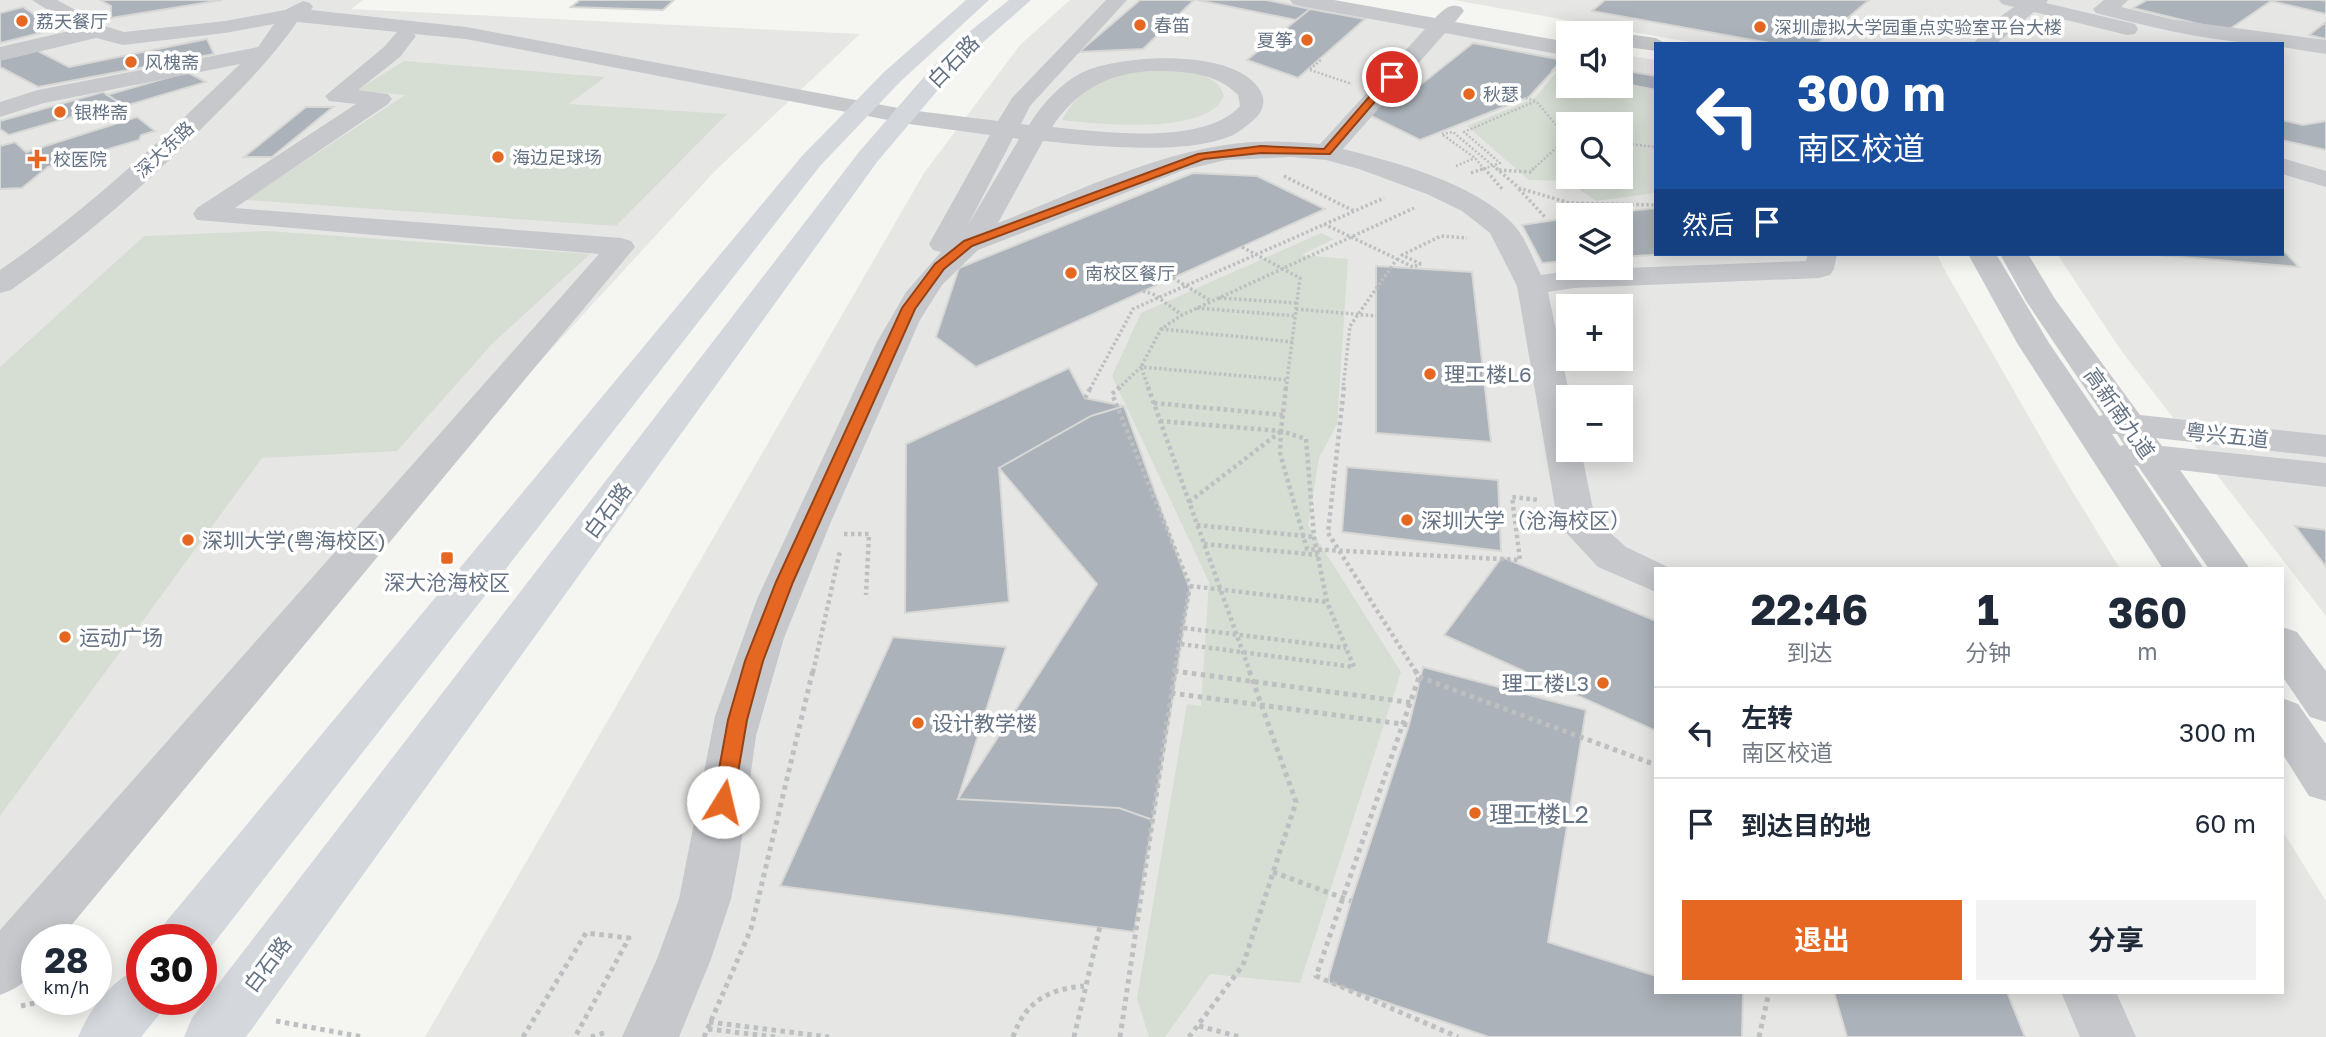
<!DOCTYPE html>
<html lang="zh">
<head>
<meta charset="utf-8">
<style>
	body { margin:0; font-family:"Golos Text","Noto Sans SC",sans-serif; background:#f2f2f3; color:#1f2937; height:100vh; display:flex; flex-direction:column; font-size:26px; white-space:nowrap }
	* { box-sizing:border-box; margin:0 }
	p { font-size:23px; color:#747a83 }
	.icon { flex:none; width:38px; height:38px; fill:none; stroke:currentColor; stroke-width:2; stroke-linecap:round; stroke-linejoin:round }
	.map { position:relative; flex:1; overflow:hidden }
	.panel { position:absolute; left:1654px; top:567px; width:630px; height:427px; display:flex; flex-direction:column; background:#fff; border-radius:0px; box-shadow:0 4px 18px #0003 }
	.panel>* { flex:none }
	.banner { position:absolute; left:1654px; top:42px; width:630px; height:214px; border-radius:0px; box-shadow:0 4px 18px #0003; background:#1a4fa0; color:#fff; overflow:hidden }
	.buttons { position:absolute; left:1556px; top:21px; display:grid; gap:14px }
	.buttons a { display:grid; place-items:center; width:77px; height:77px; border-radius:0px; background:#fff; box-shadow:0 4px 18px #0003; font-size:35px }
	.speed { position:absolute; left:21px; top:924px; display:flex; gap:14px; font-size:35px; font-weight:700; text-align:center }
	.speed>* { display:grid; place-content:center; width:91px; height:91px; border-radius:50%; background:#fff; box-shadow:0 4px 18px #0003; line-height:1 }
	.speed small { font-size:18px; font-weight:400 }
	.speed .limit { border:10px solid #d22; background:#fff; color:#111 }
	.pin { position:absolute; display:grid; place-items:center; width:60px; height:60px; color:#fff; margin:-30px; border:4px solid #fff; border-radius:50%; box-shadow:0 2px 7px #0007 }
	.me { position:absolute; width:77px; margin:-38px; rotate:9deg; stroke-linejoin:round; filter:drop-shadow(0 0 5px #0008) }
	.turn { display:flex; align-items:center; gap:24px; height:147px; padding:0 28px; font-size:32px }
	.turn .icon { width:91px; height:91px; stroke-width:2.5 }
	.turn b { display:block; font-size:49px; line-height:60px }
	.then { display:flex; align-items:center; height:66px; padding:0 28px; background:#0003; gap:14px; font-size:26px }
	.eta { display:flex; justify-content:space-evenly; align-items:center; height:119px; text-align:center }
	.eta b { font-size:42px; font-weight:700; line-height:49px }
	.action { display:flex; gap:14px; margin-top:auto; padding:14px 28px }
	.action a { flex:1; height:80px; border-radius:0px; background:#e56722; color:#fff; font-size:28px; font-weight:700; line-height:80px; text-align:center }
	.action a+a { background:#f2f2f3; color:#1f2937 }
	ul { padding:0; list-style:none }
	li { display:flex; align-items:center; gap:21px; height:91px; padding:0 28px; border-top:2px solid #e0e1e3 }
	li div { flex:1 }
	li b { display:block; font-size:26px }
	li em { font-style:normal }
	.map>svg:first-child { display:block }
	.built { fill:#e6e7e5; fill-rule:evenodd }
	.green { fill:#d6ddd3; fill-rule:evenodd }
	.building { fill:#abb2b9; stroke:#d7d7d5; stroke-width:2 }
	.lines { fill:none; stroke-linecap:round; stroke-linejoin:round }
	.path-far3 { stroke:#bdbfc1; stroke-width:2.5; stroke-dasharray:2 2; stroke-linecap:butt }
	.path-far2 { stroke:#bdbfc1; stroke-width:3.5; stroke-dasharray:2.5 2.5; stroke-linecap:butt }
	.path-far1 { stroke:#bdbfc1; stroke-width:4.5; stroke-dasharray:3.5 3.5; stroke-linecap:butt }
	.path { stroke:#bdbfc1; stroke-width:5; stroke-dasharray:4.5 4.5; stroke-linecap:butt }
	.minor { fill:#c6c8cc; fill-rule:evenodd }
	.major { fill:#d4d8dc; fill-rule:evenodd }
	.route { fill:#e56722; stroke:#954316; stroke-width:2 }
	.poi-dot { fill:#e56722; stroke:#fff; stroke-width:2.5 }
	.labels { text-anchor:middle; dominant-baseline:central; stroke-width:7; stroke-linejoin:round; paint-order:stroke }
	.far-poi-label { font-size:18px; fill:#647284; stroke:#fff; text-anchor:start }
	.far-street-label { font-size:18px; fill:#647284; stroke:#fff }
	.street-label { font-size:21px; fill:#647284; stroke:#fff }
	.poi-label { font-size:21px; fill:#647284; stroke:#fff; text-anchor:start }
	.near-poi-label { font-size:24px; fill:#647284; stroke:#fff; text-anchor:start }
</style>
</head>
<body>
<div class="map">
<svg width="2326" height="1037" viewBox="0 0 2326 1037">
	<rect width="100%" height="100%" fill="#f5f6f2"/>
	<path class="built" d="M0,0H363L351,9L860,34L715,171L0,949Z
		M1070,0H1328L1568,44V86H1620L1621,54L1655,60L1656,254H1937L1943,267L2060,471L2120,569H1656V992H2282V830L2326,901V1037H425L924,173L1020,45ZM1568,124H1620V177H1568ZM1568,215H1620V268H1568ZM1568,306H1620V359H1568ZM1568,397H1620V450H1568Z
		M1454,0H2326V616L2120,349L2057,254H2282V44H1700Z"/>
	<path class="green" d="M404,61L605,77L569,104L727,114L616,226L246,200L405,95L357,90Z
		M1168,69C1188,72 1218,73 1224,96C1208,136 1097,124 1062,120C1087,75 1121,72 1168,69Z
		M1557,71L1568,73V86H1620L1621,83L1655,90V193L1596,201L1567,181L1529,180L1467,126L1535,98ZM1620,124V177H1568V124Z
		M268,231L590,254L493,343L397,451L262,458L0,816V367L144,236Z
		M1321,233L1334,239L1301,255L1348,259L1337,424L1319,458L1308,525L1401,672L1300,983L1210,974L1165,1037H1149L1137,998L1187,704L1201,706L1209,582L1112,376L1141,313Z"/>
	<path class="building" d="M100,0H222L111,18V6Z
		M580,0H674L663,10L571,7Z
		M1140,0H1194L1143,49L1079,52Z
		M1197,0H1266L1310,9L1296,20Z
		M1605,0H1869L1817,44H1775L1592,11Z
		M2147,0H2321L2326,1V14L2271,1L2227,31L2133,8Z
		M23,7L56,29L0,43V13Z
		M1310,9L1365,19L1298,78L1247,60Z
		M2326,22V39L2309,35Z
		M207,39L214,54L38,87L0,67V57L34,49L69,67Z
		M1473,43L1563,60L1529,97L1420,140L1361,111L1414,90Z
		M1563,60H1568V73L1553,70Z
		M1620,70L1656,76V90L1620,83Z
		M187,72L206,82L125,106L107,95Z
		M103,92L120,103L9,135L0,129V121Z
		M306,107H333L272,157H244Z
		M137,117L155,131L141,135L139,140L48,167L22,188L0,189V146L15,142L26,152Z
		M2282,120L2303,125L2326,121V150L2282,140Z
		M1193,173L1257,176L1325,209L976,367L936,337L959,268Z
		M1656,208V254H1669L1620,257V215H1591Z
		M1568,218V261L1542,263L1522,225Z
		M2282,249L2299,267L2146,254H2282Z
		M1376,266L1472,272L1491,442L1376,433Z
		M1069,368L1085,398L1124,406L1091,416L999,468L1009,602L905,613L906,444Z
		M1124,406L1190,590L1153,820L1119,808L958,799L1097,584L999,468L1091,416Z
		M1347,467L1498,480L1501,551L1342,532Z
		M2295,526L2326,530V567Z
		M1502,557L1656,621V731L1444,635Z
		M893,637L1006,647L958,799L1119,808L1153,820L1134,932L780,886Z
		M1423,667L1586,710L1548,942L1656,976V992H1743L1742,1037H1489L1329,983V976L1351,901L1409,725Z
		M1834,992H2007L2025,1037H1847Z"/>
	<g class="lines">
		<path class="path-far3" d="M1310,69L1321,60
			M1310,70L1352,84
			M1442,134L1453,132L1498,170
			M1443,135L1475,158L1485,170
			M1620,143L1656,147
			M1456,166L1475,158
			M1480,170L1500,163L1464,132L1536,101L1526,98
			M1532,170L1567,138L1536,101"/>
		<path class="path-far2" d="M1484,168L1503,190
			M1496,168L1519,188L1569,203L1656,205
			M1499,170L1530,172L1534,168
			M1471,173L1485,168
			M1284,176L1354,211
			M1519,189L1545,217
			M1324,224L1397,259L1350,326L1343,389
			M1242,247L1300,278L1286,389
			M1397,259L1413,267L1421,264
			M1421,264L1402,255L1441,236L1467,238
			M1173,278L1211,301
			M1143,291L1155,295L1182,315
			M1219,298L1297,303
			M1197,308L1296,316
			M1296,309L1376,316
			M1161,329L1293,342
			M1090,389L1133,309L1384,198
			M1118,389L1141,367L1288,380
			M1149,389L1141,367L1161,329L1182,315L1414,208"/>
		<path class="path-far1" d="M1120,387L1112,394L1190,586L1174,672
			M1148,387L1250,672
			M1344,387L1328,533L1416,672
			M1085,398L1091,387
			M1154,403L1284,415
			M1160,421L1281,431
			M1281,431L1280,453L1307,549L1520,560L1512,497L1539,500
			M1189,502L1280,432
			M1197,525L1314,537
			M844,534H869L866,595
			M1204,544L1318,555
			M1190,586L1327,602
			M1184,628L1346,648
			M1181,644L1354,667L1327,602L1314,537L1306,439L1281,431L1286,387
			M1174,671L1179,672
			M813,672L840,551"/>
		<path class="path" d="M1415,670L1419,677L1316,976L1458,1037
			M1174,671L1414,703
			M1419,677L1656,765
			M1171,693L1409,725
			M1273,872L1351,901
			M21,1006L54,999
			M276,1021L363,1037
			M709,1022L829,1037
			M1199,1026L1240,1037
			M708,1029L776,1037
			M523,1037L586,933L629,938L575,1037
			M591,1037L607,1032
			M704,1037L751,929L813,670
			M1013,1037C1025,1002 1048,989 1084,986
			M1074,1037L1100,926
			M1120,1037L1175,670
			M1189,1037L1243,965L1296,802L1249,670
			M1759,1037L1769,992"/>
		<path class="minor" d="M32,0H57L105,26L124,32L225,21L285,10L303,1L310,3L313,7L311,10L466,27L909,110L998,121L1012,98L1106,0H1127L1030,106L1021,124L1029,125C1042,104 1059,85 1081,73C1119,54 1238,47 1261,92C1267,104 1261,115 1250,123C1245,127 1239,132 1233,135C1188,156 1093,146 1043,141L998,223C1071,194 1147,157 1225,145C1255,140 1289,141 1320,144L1425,29L1300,6L1293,4L1290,0H1334L1435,18C1444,10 1448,3 1461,7L1464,11L1455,22L1568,42V56L1445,33L1343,149C1395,162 1474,183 1512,223C1525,236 1533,259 1541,275L1574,270L1806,261L1808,254H1837L1834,269L1830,275L1819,278L1574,288L1548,292L1570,397H1568V450H1581L1595,519L1626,547L1670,568L1656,569V592L1598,567L1558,524L1517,286L1490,233L1462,211L1427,194L1359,169L1326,160L1291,157L1226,160L1184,170L978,250L942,285L920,320L830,524L784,638L756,736L739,858L731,899L711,959L679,1037H622L657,959L679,899L715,716L757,599L877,342L906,292L941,252L933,250L929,244L990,135L909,124L466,39L414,34L416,36L400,57L358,90L388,94L392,99L388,104L235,208L621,238L631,241L635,247L59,940H37C37,972 31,983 0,995V930L599,254L197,220L193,214L197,208L356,104L329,101L325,96L384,47L397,32L297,22C270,61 242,88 209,121C147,184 82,240 11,290L0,293V270C88,210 164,137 240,64L44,103L0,117V102L38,90L258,47L274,24L225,33L123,45L96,38L0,61V47L78,29ZM1152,71C1182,71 1216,72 1238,95L1240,106C1204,146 1102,132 1052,127C1077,90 1108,73 1152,71ZM1013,138L1019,139L968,225Z
			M1999,0H2048L2046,3L2135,24L2138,29L2135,34L2127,35L2034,12L1996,44H1973L1991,23L2014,7L2002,4Z
			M2104,0H2128L2121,7L2175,20L2326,40V54L2282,47V44C2219,44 2157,29 2096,13L2093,9Z
			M1617,33H1620L1656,38L1666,44H1656V51L1620,46V33Z
			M2282,158L2326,171V187L2282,174Z
			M1968,254H1996L2049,343L2099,416L2103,415L2026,301L2000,254H2028L2055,299L2140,415L2326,435V457L2156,438L2162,446L2326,463V487L2180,470L2250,569H2209L2138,466L2134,465L2204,569H2163L2017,343ZM2112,434H2117L2124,445L2120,446Z
			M2282,627L2297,632L2326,671V722L2310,717L2282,676Z
			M2282,698L2298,704L2326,744V801L2309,796L2282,753Z
			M2061,992H2116L2136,1037H2080Z"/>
		<path class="major" d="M966,0H989L900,82L820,166L203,957L201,940H157L165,923L802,156L884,72Z
			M1009,0H1031L965,58L877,162L246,1037H184L192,1018L859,152L949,48Z
			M142,967V999H167L162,1011L141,1037H78C90,1008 112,979 142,967Z"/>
	</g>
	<path class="route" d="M1388,75L1396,77L1330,154L1261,153L1204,159L972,246L944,269L915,309L793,582L763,661L747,720L733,802L731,808L723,810L716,808L713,802L728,720L745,661L776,582L902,308L935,264L964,241L1198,154L1261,146L1324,149Z"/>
	<g class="poi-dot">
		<circle cx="22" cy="21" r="7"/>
		<circle cx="1140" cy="25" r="7"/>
		<circle cx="1760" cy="27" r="7"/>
		<circle cx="1307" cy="40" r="7"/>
		<circle cx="131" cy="62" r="7"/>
		<circle cx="1469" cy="94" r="7"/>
		<circle cx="60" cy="112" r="7"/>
		<circle cx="498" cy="157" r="7"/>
		<path d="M33.5 148.5h7v7h7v7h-7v7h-7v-7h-7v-7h7z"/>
		<circle cx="1071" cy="273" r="7"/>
		<circle cx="1430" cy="374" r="7"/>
		<circle cx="1407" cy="520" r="7"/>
		<circle cx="188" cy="540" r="7"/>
		<rect x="440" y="551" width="14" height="14" rx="3.5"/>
		<circle cx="65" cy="637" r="7"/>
		<circle cx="1603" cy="683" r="7"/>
		<circle cx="918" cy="723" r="7"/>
		<circle cx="1475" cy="813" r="7"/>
	</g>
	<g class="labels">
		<g class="far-poi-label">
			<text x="36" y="21">荔天餐厅</text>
			<text x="1154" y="25">春笛</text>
			<text x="1774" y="27">深圳虚拟大学园重点实验室平台大楼</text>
			<text x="1293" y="40" text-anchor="end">夏筝</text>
			<text x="145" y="62">风槐斋</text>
			<text x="1483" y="94">秋瑟</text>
			<text x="74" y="112">银桦斋</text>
			<text x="512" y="157">海边足球场</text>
			<text x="53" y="159">校医院</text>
			<text x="1085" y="273">南校区餐厅</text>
		</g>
		<g class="far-street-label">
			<text transform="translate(164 149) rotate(-43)">深大东路</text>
		</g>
		<g class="street-label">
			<text transform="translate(953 61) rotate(-46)">白石路</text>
			<text transform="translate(2120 413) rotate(55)">高新南九道</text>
			<text transform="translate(2227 435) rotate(6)">粤兴五道</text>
			<text transform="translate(607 510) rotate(-53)">白石路</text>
			<text transform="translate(267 964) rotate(-53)">白石路</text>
		</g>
		<g class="poi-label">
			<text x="1444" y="374">理工楼L6</text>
			<text x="1421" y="520">深圳大学（沧海校区）</text>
			<text x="202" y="540">深圳大学(粤海校区)</text>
			<text x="447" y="582" text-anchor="middle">深大沧海校区</text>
			<text x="79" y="637">运动广场</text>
			<text x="1589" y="683" text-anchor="end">理工楼L3</text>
			<text x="932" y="723">设计教学楼</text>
		</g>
		<g class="near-poi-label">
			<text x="1489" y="813">理工楼L2</text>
		</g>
	</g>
</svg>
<div class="buttons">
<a><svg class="icon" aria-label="sound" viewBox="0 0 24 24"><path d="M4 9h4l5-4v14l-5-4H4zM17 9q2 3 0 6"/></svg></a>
<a><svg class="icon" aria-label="search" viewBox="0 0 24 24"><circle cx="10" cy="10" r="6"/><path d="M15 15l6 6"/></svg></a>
<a><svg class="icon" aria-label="layers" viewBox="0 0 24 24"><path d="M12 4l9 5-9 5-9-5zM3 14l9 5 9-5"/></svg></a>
<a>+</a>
<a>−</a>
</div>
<div class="speed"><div>28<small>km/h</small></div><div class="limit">30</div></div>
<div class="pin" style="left:1392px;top:77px;background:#d93025"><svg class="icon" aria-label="arrive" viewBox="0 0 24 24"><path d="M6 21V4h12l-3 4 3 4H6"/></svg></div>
<svg class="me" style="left:723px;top:802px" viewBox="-20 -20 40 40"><circle r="19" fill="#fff"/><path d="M0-13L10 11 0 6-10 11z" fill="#e56722"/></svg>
<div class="banner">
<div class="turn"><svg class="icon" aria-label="left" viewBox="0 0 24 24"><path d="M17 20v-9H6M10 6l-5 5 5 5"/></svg><div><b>300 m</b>南区校道</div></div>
<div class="then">然后<svg class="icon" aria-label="arrive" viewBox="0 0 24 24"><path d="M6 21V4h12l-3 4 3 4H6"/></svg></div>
</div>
<section class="panel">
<div class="eta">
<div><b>22:46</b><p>到达</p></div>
<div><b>1</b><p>分钟</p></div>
<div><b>360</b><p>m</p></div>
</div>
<ul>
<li><svg class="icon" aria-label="left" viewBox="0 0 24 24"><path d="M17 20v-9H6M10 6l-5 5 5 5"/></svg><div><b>左转</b><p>南区校道</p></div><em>300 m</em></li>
<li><svg class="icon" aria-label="arrive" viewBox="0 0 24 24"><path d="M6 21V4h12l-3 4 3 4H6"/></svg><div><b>到达目的地</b></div><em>60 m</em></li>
</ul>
<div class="action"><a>退出</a><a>分享</a></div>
</section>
</div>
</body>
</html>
